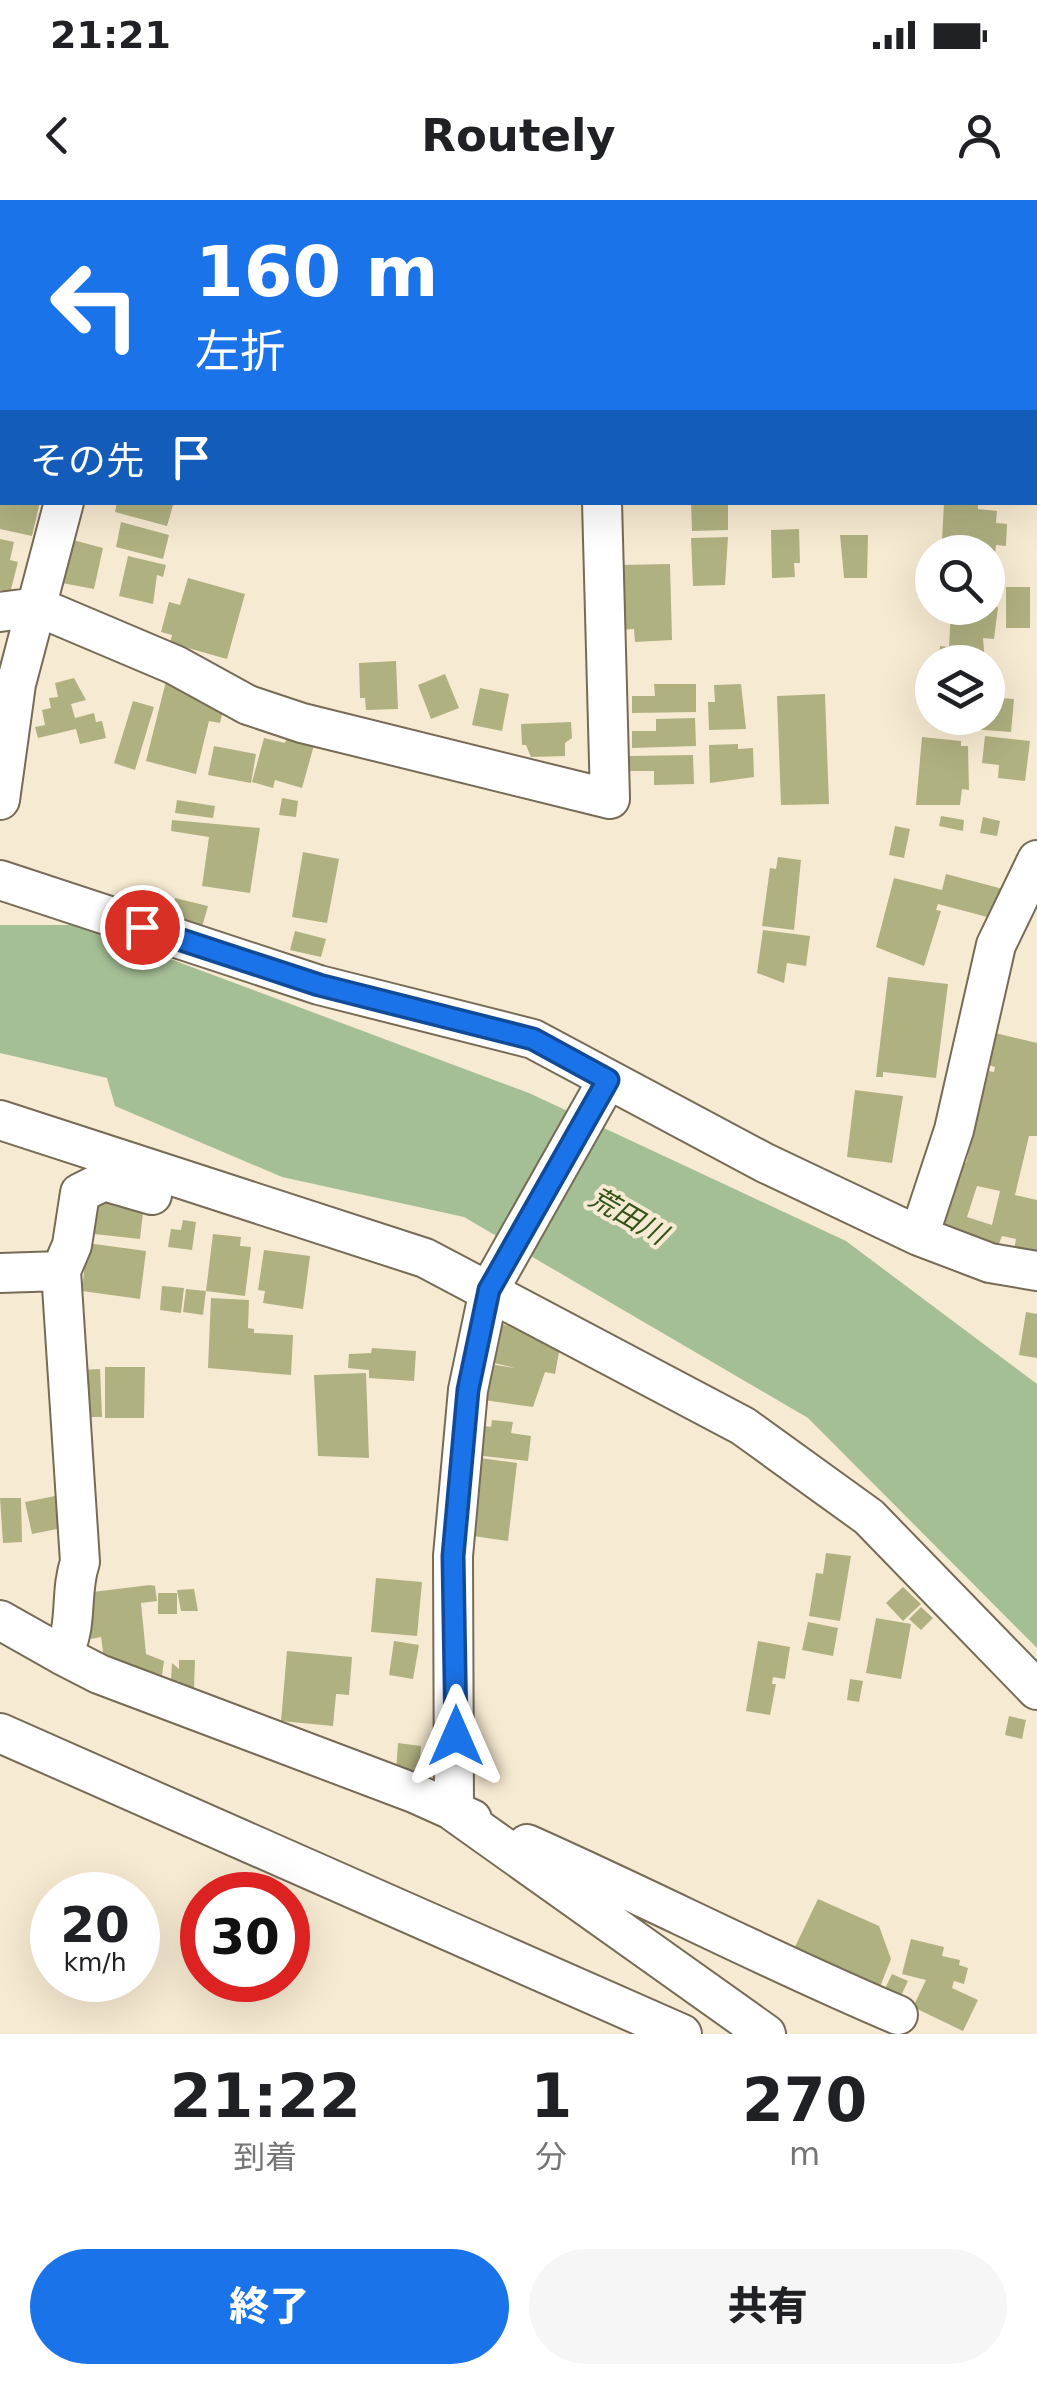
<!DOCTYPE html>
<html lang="ja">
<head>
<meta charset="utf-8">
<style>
	body { margin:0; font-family:"DejaVu Sans","Noto Sans JP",sans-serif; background:#f6f6f6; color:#202124; height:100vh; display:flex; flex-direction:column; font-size:38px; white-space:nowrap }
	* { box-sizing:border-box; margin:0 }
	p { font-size:32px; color:#757577 }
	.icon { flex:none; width:55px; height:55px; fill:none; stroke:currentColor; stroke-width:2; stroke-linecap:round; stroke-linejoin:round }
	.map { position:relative; height:1834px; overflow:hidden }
	.panel { display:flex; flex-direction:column; background:#fff; flex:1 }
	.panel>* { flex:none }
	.guide { position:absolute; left:0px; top:0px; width:1038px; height:305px; box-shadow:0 10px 40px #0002; background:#1a73e8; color:#fff; overflow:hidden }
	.tools { position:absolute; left:915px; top:335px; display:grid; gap:20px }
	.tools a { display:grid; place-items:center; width:90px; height:90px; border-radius:50%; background:#fff; box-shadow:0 10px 40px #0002; font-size:50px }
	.speed { position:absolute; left:30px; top:1672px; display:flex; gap:20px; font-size:50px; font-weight:700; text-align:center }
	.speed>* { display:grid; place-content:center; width:130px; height:130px; border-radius:50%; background:#fff; box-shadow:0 10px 40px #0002; line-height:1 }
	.speed small { font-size:25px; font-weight:400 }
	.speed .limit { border:15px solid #d22; background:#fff; color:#111 }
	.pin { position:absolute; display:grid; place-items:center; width:85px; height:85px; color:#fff; margin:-42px; border:5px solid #fff; border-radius:50%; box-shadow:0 2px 10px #0007 }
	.me { position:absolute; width:110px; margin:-55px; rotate:0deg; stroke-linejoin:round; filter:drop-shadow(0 0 8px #0008) }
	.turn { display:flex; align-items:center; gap:35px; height:210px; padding:0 30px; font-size:45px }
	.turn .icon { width:130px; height:130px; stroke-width:2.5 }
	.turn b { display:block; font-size:70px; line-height:85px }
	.then { display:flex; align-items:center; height:95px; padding:0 30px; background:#0003; gap:20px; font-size:38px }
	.eta { display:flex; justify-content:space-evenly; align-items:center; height:170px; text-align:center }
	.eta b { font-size:60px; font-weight:800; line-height:70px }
	.action { display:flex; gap:20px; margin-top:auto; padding:20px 30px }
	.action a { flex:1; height:115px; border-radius:60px; background:#1a73e8; color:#fff; font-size:40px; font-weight:800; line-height:115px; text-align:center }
	.action a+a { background:#f6f6f6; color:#202124 }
	.status { display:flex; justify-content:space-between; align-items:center; height:70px; padding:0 50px; background:#fff; direction:ltr }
	.status svg { height:28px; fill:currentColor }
	header { display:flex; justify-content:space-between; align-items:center; height:130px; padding:0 30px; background:#fff; font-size:45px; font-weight:800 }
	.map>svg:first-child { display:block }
	.water { fill:#a5bf95 }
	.building { fill:#b0b181; fill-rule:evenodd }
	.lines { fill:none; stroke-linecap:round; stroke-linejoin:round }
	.minor-casing { stroke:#766b56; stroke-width:42 }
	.minor { stroke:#fff; stroke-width:38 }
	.route-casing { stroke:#114b97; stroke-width:25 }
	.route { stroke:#1a73e8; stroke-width:18 }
	.labels { text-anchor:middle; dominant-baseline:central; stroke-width:8; stroke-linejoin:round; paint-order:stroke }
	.water-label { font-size:28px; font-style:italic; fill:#335418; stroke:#f7ead2 }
</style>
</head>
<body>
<div class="status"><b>21:21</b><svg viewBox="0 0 49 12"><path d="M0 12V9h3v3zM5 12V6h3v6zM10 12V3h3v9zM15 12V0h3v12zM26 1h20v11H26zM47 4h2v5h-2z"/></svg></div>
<header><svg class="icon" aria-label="back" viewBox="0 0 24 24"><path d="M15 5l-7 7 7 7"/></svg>Routely<svg class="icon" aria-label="person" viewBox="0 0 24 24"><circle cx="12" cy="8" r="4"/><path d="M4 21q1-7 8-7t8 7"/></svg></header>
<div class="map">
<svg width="1037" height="1834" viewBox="0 0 1037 1834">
	<rect width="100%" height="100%" fill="#f7ead2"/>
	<path class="water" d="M0,725H79L529,893L846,1041L1037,1184V1448L808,1218L464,1017L282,977L115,906L107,878L0,853Z"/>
	<path class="building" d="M0,302H40L32,336L0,329Z
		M117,302H174L167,326L115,312Z
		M691,302H728V330L692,331Z
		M944,302H978V309L997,311L996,323L1007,324L1006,346L996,345L994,364H988V352H956V341H942Z
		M121,322L169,335L163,359L116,347Z
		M799,329L800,363H794L795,377L772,378L771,330Z
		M840,335H868L867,378H844Z
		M728,337L725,385L693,386L691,338Z
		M0,339L14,342L10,360L18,362L10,393L0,390Z
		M73,340L103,348L94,389L62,383Z
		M128,356L166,365L163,377L157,375L153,404L119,396Z
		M670,364L672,440L635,442L634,429L620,430L618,365Z
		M188,378L245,394L227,459L170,443L172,435L161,432L169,402L180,405Z
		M1006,387H1030V428H1006Z
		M998,407L994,439L983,438L985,462H939L940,446L949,447L951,408Z
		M396,461L398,509L366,510L365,498H360L359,463Z
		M445,474L459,508L431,519L418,485Z
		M167,477L225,502L220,523L209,521L196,574L146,561Z
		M74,478L86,500L71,504L75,518L94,513L96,522L102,521L106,538L80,544L76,529L38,538L35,527L45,525L42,510L51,508L49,498L58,497L55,483Z
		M654,484H696V512L632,513V496H655Z
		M741,484L746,529L709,530L708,502H715L714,485Z
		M480,488L509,494L502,531L472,525Z
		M825,494L829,604L781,605L777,496Z
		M988,497L1014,499L1011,532L970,529V518H988Z
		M133,501L154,507L135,570L114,563Z
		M695,518L696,546L632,548V531H656V519Z
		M571,522L572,538L565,543V556L531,557L526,545H522L521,524Z
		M289,530L316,538L302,588L275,580L273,588L252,582L264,538L285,543Z
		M985,536L1030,541L1025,581L998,578L999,565L982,563Z
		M922,537L961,541V546H968L969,590L962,589L960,605H916Z
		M738,544V549L753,548L754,577L710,583L709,545Z
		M214,546L256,554L251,583L208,575Z
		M693,555L694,584L654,585V571H629V556Z
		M282,598L298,601L296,617L279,615Z
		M177,600L215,606L213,618L175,613Z
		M941,616L964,620L963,631L939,626Z
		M983,617L1000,621L997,636L980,633Z
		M172,620L260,628L250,693L202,686L209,637L171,631Z
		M895,626L910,629L904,658L889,655Z
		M303,652L339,659L327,723L292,717Z
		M778,657L801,660L794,730L762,726L770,668L776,669Z
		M946,674L1003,689L995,719L938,704L936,710L941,711L924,766L876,747L894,678L942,690Z
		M175,698L208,706L200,734L168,727Z
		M763,730L810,736L806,766L787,763L784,783L757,773Z
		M295,731L326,739L321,757L290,750Z
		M888,777L948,784L936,878L883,872V877H876Z
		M991,832L1037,843V936H1029L1015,995L1037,1000V1058L1013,1056L1016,1039L1002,1036L995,1054L938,1033L959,962L966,963L989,871L994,872L995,867L984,864ZM977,986L1000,991L992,1025L967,1017Z
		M855,890L903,896L892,963L847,957Z
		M98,998L144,1003L140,1039L94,1034Z
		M183,1020L196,1022L192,1050L168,1047L171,1029L181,1030Z
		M213,1034L241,1037L240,1046L251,1047L245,1096L206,1091L203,1115L183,1112L186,1089L206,1091Z
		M87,1043L146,1051L140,1099L82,1091Z
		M264,1050L310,1056L303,1109L263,1103L265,1091L258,1090Z
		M162,1086L184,1088L181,1113L160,1110Z
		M211,1098L249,1100L248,1128L254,1129V1133L293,1135L291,1175L208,1168Z
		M1026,1112L1037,1114V1158L1019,1155Z
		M501,1124L546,1135L544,1145L560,1147L555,1174L545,1172L533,1207L477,1199L483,1163L515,1168L485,1161L491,1126L500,1128Z
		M372,1148L416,1151L414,1181L369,1178V1170L348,1168L349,1154L371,1153Z
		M105,1167H145L144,1218H105Z
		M100,1169L102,1217H81L80,1170Z
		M366,1173L369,1258L318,1256L314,1175Z
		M492,1220L513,1222L511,1233L531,1236L528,1261L474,1255L478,1225L491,1227Z
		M472,1257L517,1263L508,1341L466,1335Z
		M60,1295L67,1327L32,1334L25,1302Z
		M0,1298H21L22,1342L3,1343Z
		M826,1353L851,1356L840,1421L809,1416L816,1373L823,1374Z
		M376,1378L422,1382L417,1436L371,1432Z
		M150,1385L155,1386L157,1401L141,1403L146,1454L164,1461L162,1475L104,1459L101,1437L91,1439L84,1393Z
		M903,1387L921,1404L903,1421L886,1403Z
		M194,1389L198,1411H181L177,1390Z
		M158,1393H177V1414H158Z
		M921,1407L933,1418L921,1430L909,1419Z
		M876,1418L911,1424L901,1479L866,1473Z
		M808,1422L838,1428L833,1456L802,1450Z
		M394,1441L419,1445L413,1479L389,1475Z
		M758,1441L790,1447L785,1479L773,1477L772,1484H776L770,1515L746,1511Z
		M287,1451L352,1457L349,1495L336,1494L333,1526L281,1521Z
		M179,1460H195L194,1488H178L179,1481H171L172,1463L179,1469Z
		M850,1479L863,1481L859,1502L847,1500Z
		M1009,1516L1026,1520L1022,1539L1005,1535Z
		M398,1543L421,1546L419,1573L396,1571Z
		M818,1699L879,1726L891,1759L878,1792L793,1751Z
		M911,1739L944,1747L942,1756L960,1760L959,1765L968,1768L964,1784L954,1781L952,1788L978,1800L963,1831L913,1807L926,1780L902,1774Z
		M892,1774L908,1781L898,1802L882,1795Z"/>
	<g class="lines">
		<defs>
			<path id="minor" d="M97,0V2
				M596,0V2
				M1005,0V2
				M0,169L2,170
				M1035,185L1037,198
				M1035,253L1037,255
				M0,412L38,407L175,465L248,505L302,523L610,599L602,302
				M0,600L16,484L64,302
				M0,680L319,785L533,839L765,963L919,1036L990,1063L1037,1071
				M608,879L489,1090L468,1190L453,1356L454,1612L766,1834
				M0,920L425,1058L743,1226L869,1317L1037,1490
				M919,1036L954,930L996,745L1037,660
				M0,1073L61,1071
				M0,1420L62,1455C79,1426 69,1394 80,1362L61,1071L72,1045L80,993L104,981L152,995
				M62,1455L99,1474L414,1593L472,1619
				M0,1533L682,1834
				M527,1644C651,1699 772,1762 898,1815"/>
		</defs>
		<use href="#minor" class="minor-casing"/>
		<use href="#minor" class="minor"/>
	</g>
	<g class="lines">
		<defs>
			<path id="route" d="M142,727L319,785L533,839L608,880L489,1090L468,1190L453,1356L456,1536"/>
		</defs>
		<use href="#route" class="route-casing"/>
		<use href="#route" class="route"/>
	</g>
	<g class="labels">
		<g class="water-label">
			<text transform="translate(628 1016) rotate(30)">荒田川</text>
		</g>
	</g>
</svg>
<div class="tools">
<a><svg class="icon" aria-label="search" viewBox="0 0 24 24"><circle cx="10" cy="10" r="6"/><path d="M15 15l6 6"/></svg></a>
<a><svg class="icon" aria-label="layers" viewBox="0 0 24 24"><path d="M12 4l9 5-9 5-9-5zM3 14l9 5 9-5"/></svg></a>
</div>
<div class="speed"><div>20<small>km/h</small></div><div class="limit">30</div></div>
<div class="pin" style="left:142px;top:727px;background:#d93025"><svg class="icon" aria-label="arrive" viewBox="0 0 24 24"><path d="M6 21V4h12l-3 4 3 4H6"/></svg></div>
<svg class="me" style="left:456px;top:1536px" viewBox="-20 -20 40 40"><path d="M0-17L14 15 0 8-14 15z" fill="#1a73e8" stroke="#fff" stroke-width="4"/></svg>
<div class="guide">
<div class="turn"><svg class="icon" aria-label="left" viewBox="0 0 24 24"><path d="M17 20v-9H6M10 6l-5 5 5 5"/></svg><div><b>160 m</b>左折</div></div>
<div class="then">その先<svg class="icon" aria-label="arrive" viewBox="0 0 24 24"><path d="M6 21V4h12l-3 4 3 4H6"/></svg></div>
</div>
</div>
<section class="panel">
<div class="eta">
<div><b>21:22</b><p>到着</p></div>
<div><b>1</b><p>分</p></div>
<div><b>270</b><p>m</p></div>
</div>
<div class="action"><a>終了</a><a>共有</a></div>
</section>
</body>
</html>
